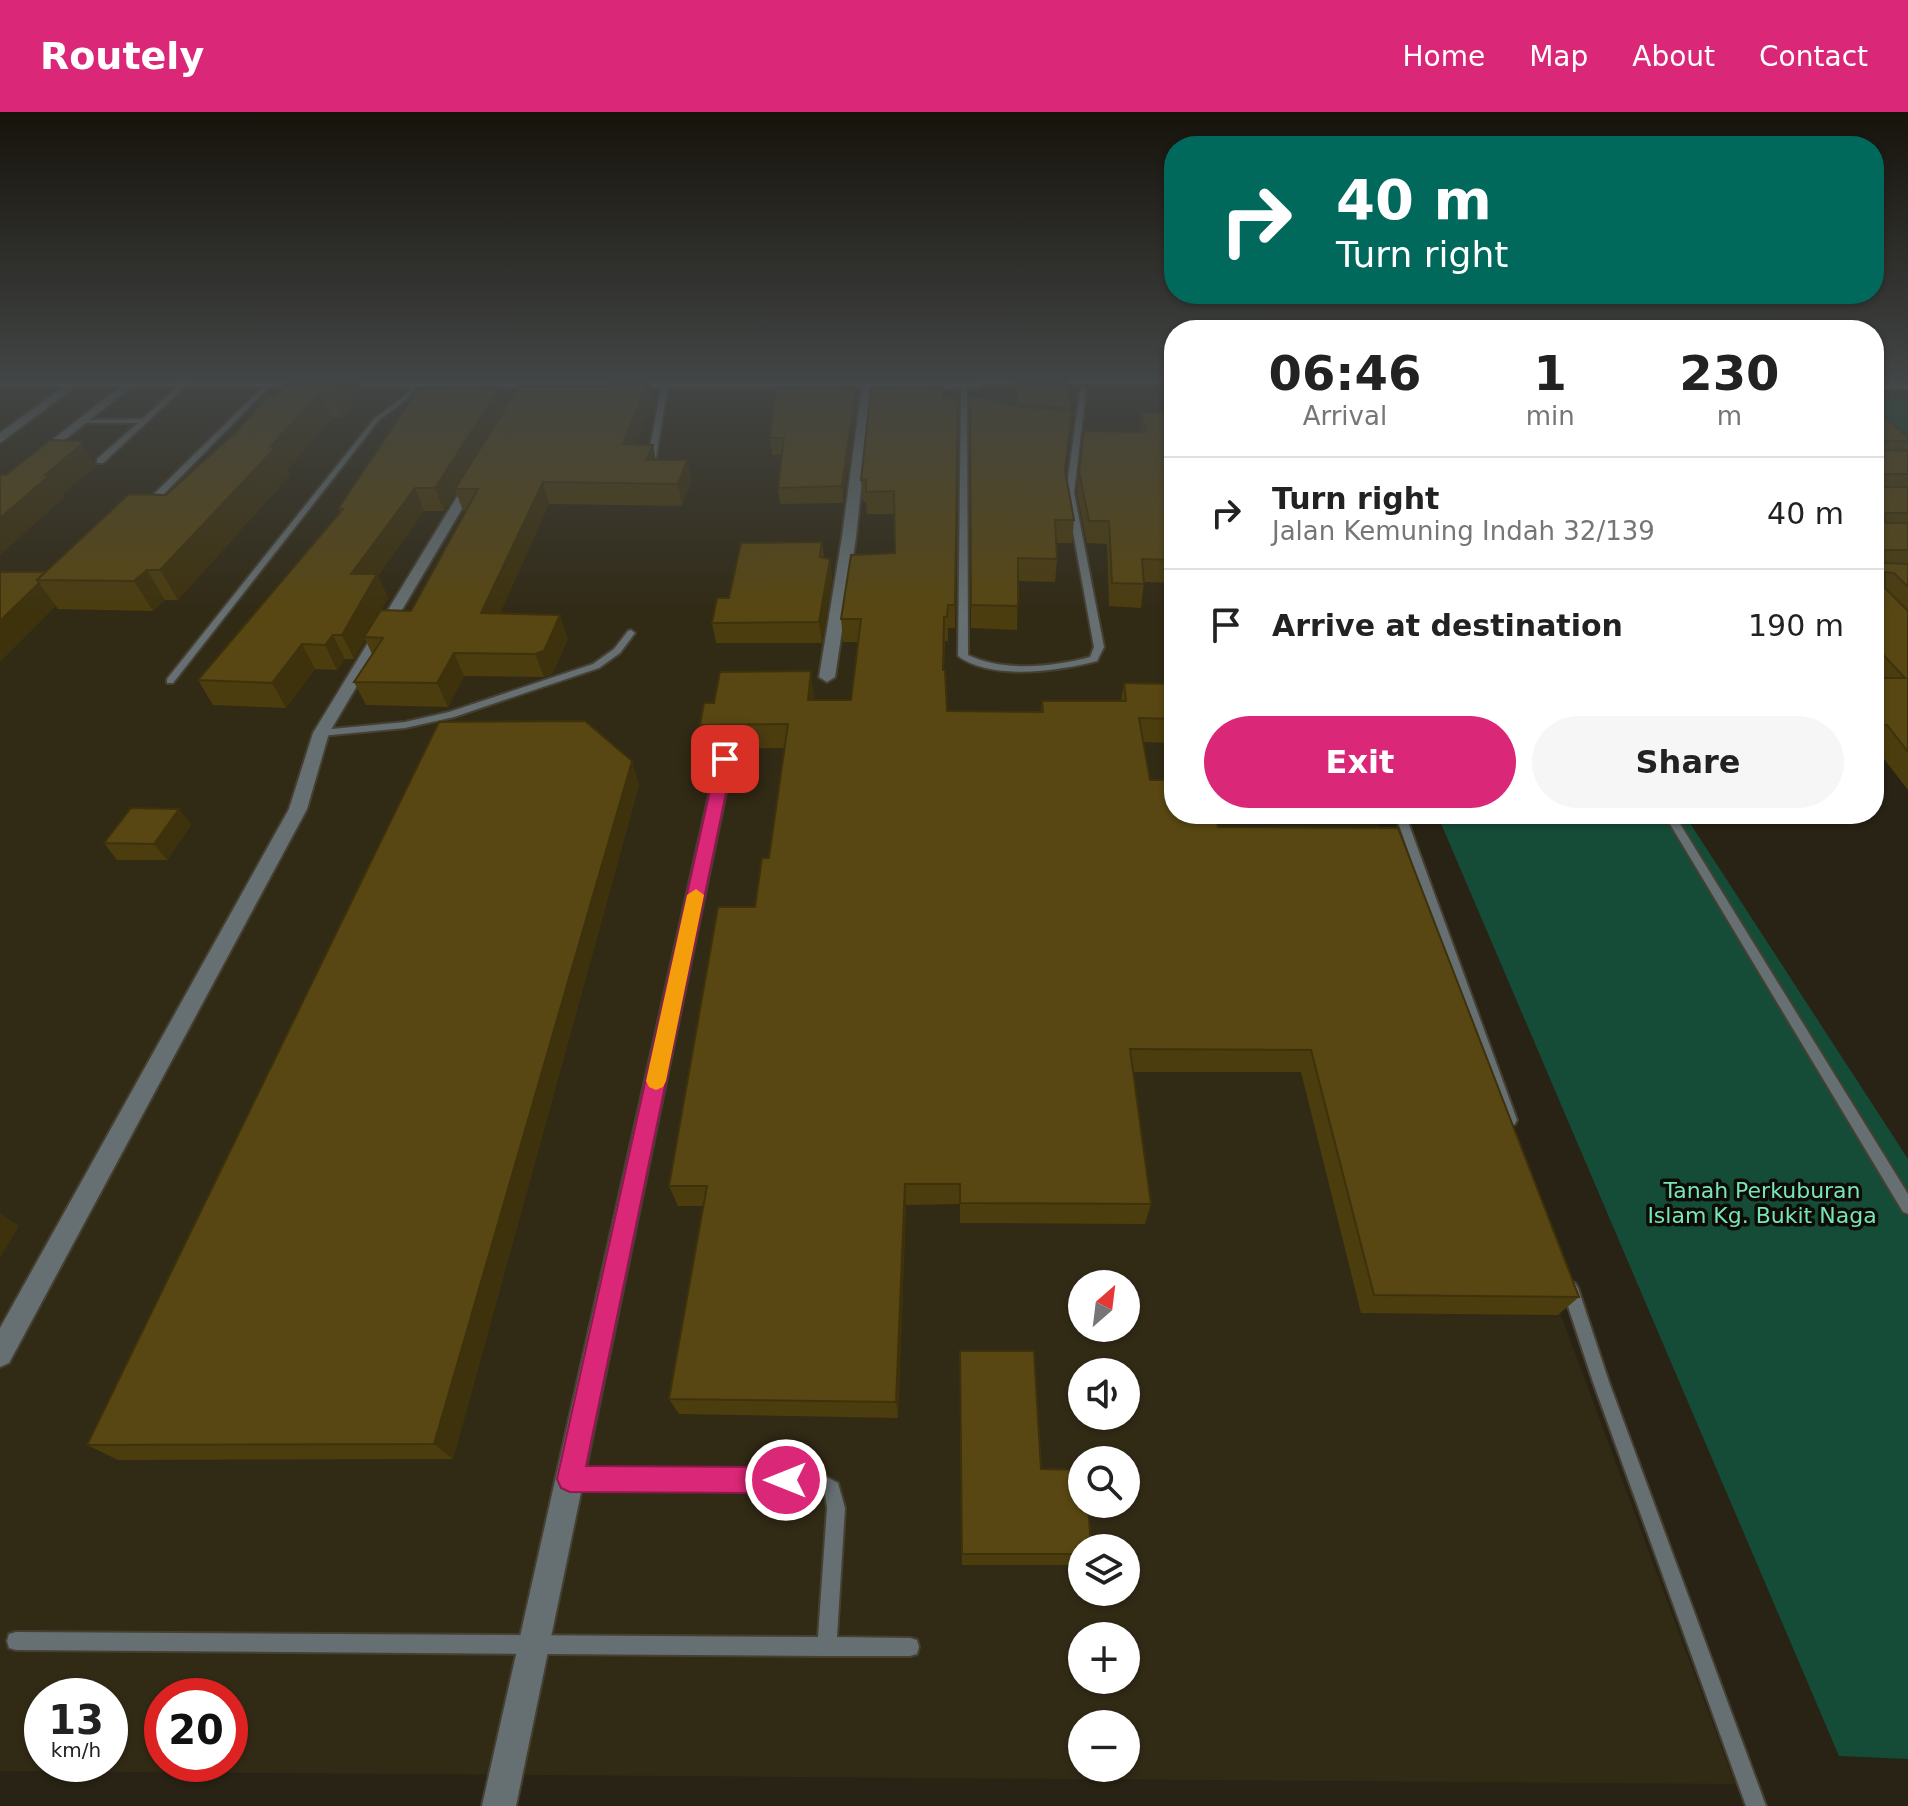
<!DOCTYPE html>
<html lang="en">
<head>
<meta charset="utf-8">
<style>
	body { margin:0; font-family:"DejaVu Sans",sans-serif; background:#f6f6f6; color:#222; height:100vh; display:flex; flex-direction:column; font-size:30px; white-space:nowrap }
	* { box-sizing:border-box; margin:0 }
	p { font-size:26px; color:#767676 }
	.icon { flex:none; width:44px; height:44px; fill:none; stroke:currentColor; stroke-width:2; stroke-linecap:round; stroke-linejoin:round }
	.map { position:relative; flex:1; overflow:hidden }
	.details { position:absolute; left:1164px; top:208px; width:720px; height:504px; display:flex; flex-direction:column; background:#fff; border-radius:32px; box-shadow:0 2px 6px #0004 }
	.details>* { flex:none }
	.top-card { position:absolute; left:1164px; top:24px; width:720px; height:168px; border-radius:32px; box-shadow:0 2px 6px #0004; background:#00695c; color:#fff; overflow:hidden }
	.needle { width:52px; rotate:28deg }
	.buttons { position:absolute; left:1068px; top:1158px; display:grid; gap:16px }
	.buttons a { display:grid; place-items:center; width:72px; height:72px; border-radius:50%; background:#fff; box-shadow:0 2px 6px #0004; font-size:40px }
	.speed { position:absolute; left:24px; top:1566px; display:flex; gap:16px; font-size:40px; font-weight:700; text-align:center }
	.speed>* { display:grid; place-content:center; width:104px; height:104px; border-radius:50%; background:#fff; box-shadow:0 2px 6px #0004; line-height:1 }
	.speed small { font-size:20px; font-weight:400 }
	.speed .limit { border:12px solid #d22; background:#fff; color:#111 }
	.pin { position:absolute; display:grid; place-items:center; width:68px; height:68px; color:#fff; margin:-34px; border-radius:16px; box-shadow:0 4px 12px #0006 }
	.me { position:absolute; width:88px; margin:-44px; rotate:270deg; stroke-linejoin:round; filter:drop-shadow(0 0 6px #0008) }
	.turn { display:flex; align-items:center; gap:28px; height:168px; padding:0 40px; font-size:36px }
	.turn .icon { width:104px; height:104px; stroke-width:2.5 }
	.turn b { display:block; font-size:56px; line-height:68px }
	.eta { display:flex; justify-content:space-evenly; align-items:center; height:136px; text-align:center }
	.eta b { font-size:48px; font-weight:800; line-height:56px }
	.primary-button { display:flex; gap:16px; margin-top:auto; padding:16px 40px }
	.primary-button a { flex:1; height:92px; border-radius:48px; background:#db2777; color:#fff; font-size:32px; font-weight:800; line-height:92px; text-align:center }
	.primary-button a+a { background:#f6f6f6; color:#222 }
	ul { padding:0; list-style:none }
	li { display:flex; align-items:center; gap:24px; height:112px; padding:0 40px; border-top:2px solid #e0e0e0 }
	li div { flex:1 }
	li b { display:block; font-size:30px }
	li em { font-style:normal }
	header { display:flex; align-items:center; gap:48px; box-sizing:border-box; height:112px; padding:0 40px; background:#db2777; color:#fff }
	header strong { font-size:38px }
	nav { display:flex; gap:44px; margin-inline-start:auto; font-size:28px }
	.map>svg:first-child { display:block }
	.built { fill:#312a15; fill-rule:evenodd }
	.green { fill:#154c38 }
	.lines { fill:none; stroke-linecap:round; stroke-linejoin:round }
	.lane-casing { stroke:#454032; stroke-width:4 }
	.street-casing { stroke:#454032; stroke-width:4 }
	.secondary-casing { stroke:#454032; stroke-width:4 }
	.lane { fill:#666f71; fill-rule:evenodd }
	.street { fill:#666f71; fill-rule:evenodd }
	.secondary { fill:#8c9b9e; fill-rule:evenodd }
	.wall { fill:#4c3d0f; fill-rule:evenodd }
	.shaded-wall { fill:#3e320d }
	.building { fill:#584712; stroke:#3e320d; stroke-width:2 }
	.route { fill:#db2777; stroke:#8e194d; stroke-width:2 }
	.slow { fill:#f59e0b }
	.labels { text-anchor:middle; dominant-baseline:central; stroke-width:7; stroke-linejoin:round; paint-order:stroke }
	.park-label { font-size:22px; fill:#78e5b8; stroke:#0e0c06 }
</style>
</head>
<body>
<header>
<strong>Routely</strong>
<nav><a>Home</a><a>Map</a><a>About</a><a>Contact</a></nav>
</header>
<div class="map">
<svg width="1908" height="1694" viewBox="0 0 1908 1694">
	<rect width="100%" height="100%" fill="#282314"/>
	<path class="built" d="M0,280L1174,285V702H1375L1735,1672L0,1659ZM1082,1172H1126V1216H1082ZM1082,1260H1126V1304H1082ZM1082,1348H1126V1392H1082ZM1082,1436H1126V1480H1082ZM1082,1524H1126V1568H1082ZM42,1584H110V1652H42ZM162,1584H230V1652H162ZM1082,1612H1126V1656H1082Z"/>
	<path class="green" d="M1874,287H1908V324L1874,297Z
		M1437,702H1684L1908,1047V1647L1839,1644Z"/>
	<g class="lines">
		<defs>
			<path id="lane" d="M183,266H189L187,273L103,351H97V347L138,311H84L82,310V308L142,307L182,271Z
				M665,270L668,272L656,346L652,348L648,346L662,272Z
				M267,271L272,272L150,396H144V392Z
				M414,271L419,272L406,288L379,308L173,571H167V567L375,306L402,286Z
				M964,271L967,273L968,543C1004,560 1052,555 1090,545L1094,535L1066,381L1080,278L1083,276L1086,278L1074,381L1104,535L1097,549C1059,559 992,569 958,544L961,273Z
				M631,518L635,521L620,541L599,556L454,605L405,616L321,624L316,621L321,618L405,610L449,600L593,552L614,537L628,519Z
				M1664,702H1674L1908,1082V1102L1903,1100Z
				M1403,706L1408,710L1517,1008L1515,1012L1510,1014L1505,1012L1503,1008L1398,710Z
				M1570,1169L1575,1171L1578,1176L1609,1270L1766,1694H1746L1593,1270L1562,1176L1565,1171Z
				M570,1359L817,1360L838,1371L845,1396L837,1525L910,1526L917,1528L919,1535L917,1542L910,1544H827L16,1538L9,1536L7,1529L9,1522L16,1520L818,1525L827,1396L825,1382L815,1376L570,1375L564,1373L562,1367L564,1361Z"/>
			<path id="street" d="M70,270L79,272L0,331V321Z
				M126,270L135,272L0,379V369Z
				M867,270L872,273L856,425L835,565L827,570L819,565L842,425L862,273Z
				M469,365L479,368L329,621L307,697L9,1251L0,1255V1216L289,697L313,621Z
				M725,642L733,647L516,1694H482L717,647Z"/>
			<path id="secondary" d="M987,266H1174V272H989L974,276L0,275V269L974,270Z
				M1874,271H1908V277H1874Z"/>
		</defs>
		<use href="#lane" class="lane-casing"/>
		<use href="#street" class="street-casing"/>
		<use href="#secondary" class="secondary-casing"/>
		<use href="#lane" class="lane"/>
		<use href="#street" class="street"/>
		<use href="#secondary" class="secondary"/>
	</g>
	<path class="wall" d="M290,266H371H357L362,278L342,306H332L287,358L290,363L178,488H165L153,499L58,497L56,494L0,460H45L166,383L275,284Z
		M1015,266H1065L1070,299H1072L1065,362L1074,408L1072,431H1056L1057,447L1055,470L1018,469L1017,518L971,516L970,286L1016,295Z
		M856,275L857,291L843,391L780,392L778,376L782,343H772L770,326Z
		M943,286H958L955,516H948V529H945L944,558L947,599L1041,600L1042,589H1121L1124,571L1174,572V631L1143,630L1150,668L1218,715L1579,1185L1558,1203L1361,1201L1301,960H1133L1151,1092L1145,1112L960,1111V1092L906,1093L898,1306L679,1302L669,1287L704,1094H678L669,1074L755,795L769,746L784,636L705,637L700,613L814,583V588H851L858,530H843L841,507L895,441V402H867L866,390H863L861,368Z
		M653,287L636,332L656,348H687L691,370L682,394L549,392L500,501L568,527L552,562L544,565L464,564L448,595L366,593L354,570L372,542L365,527L354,547H345L337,558L315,557L286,596L213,593L198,568L340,400L338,397L506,295ZM456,380L463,399H466L411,499L381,498L388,486L378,464L424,399H444Z
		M1141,301H1174V471L1144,470L1141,496L1109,494L1107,432L1087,431L1077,381L1084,319L1139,320Z
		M1874,303L1908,325V337L1907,339H1908V678L1874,634Z
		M822,430L824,446L830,447L832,467L822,531H716L712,511L729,486Z
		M639,673L453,1347L118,1348L87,1333Z
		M179,697L191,713L167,748H117L104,731Z
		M960,1239L1041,1357L1082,1436V1453H962Z"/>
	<path class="shaded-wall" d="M341,266H357L362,278L342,306L331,279Z
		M649,266L653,287L628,354L623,332Z
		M500,275L506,297L455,377L456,380L444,399L435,376Z
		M856,275L857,291L843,391L842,374Z
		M320,280L332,306L287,358L290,363L178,488L160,458Z
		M82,332L96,354L63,382L65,385L0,443V406L45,363Z
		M653,333L657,354L646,348Z
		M687,348L691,370L682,394L678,372Z
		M543,370L549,392L490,524L481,501Z
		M415,376L424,399L378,464L388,486L367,525H364L365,527L354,547L342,523L351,462Z
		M830,447L832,467L822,531L819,510Z
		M147,458L165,488L153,499L134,469Z
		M39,471L56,494L0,550V509Z
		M560,503L568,527L552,562L544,565L535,542Z
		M333,523L345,547L337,558L325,533Z
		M302,532L315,557L286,596L272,571Z
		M454,541L464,564L448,595L437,571Z
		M811,559L814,583L811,612L808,588Z
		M632,649L639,673L453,1347L434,1332Z
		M179,697L191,713L167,748L154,732Z
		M905,1072L906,1093L898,1306L896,1290Z
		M0,1101L19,1114L0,1146Z"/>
	<path class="building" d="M290,266H341L331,279L320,280L270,335H276L160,458H147L134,469L37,468L129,382L166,383L238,318L269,283L275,284Z
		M613,266H649L623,332L653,333L646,348H687L678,372L543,370L481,501L560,503L544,539L535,542L454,541L437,571L354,570L383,526L364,525L381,498L411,499L478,377H455L519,274H610Z
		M1015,266H1065L1071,296L1018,292Z
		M500,275L435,376H415L351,462H377L342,523H333L325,533L302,532L272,571L198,568L343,397H338L419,276Z
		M856,275L842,374L778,376L784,326H770L776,276Z
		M943,275V286H958L955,493H948L947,505H944L943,558H945L947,599L1043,600L1042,589H1126L1124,571L1174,572V607L1139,606L1150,668H1174V702H1215L1218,715L1398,716L1579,1185L1374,1183L1311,938L1130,937L1151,1092L960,1091V1072H905L896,1290L669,1287L707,1074H669L718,795H755L762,746H769L788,612L700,613L704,591H714L720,560L811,559L808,588H851L861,507H841L851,443L895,441L894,379L866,380V368H861L871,276Z
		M970,286H986L1015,294L1072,299L1065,358L1074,408H1055L1057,447L1018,446V494L971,493Z
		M1141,301H1174V448L1142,447L1144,472L1112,471L1109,409H1089L1079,359L1084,319L1146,320Z
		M1874,303H1881L1908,325V329H1885L1883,338L1908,339V362H1885L1882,372L1885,375H1908V401H1886L1883,404L1886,411H1908V438H1886L1883,441L1884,451L1908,452V475L1894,461L1885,460V476L1908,499V640L1887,613H1874V566H1905L1874,533Z
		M50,328L81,329L82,332L45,363H50L0,406V363H6Z
		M822,430L820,445L830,447L819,510L712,511L717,486H729L741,431Z
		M0,460H45L37,468L39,471L0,509Z
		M585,609L632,649L434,1332L87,1333L439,610Z
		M131,696L179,697L154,732L104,731Z
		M960,1239H1034L1041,1357L1082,1358V1392H1088L1091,1436H1082V1442H962Z"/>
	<linearGradient id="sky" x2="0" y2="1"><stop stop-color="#16130b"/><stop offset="0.53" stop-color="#424545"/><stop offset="1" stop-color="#424545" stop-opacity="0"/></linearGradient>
	<rect width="1908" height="503" fill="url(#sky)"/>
	<path class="route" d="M725,642L733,647L586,1354L786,1355L795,1359L799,1368L795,1377L786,1381L570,1380L561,1376L557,1367L717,647Z"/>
	<path class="slow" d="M696,777L704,783L666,969L663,975L656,978L649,975L646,969L687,783Z"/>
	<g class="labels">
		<g class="park-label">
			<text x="1762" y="1078">Tanah Perkuburan<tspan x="1762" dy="25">Islam Kg. Bukit Naga</tspan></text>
		</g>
	</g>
</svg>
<div class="buttons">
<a><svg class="needle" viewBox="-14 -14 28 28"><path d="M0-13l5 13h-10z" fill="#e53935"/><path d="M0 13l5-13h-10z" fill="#767676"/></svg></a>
<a><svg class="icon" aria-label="sound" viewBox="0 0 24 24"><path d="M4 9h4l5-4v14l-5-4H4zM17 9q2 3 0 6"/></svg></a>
<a><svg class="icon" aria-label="search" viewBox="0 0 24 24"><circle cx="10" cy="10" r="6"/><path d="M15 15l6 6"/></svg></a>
<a><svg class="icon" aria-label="layers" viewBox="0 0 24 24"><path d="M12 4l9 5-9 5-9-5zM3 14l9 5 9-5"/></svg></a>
<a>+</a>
<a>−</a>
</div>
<div class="speed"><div>13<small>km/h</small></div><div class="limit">20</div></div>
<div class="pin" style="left:725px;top:647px;background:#d93025"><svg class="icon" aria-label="arrive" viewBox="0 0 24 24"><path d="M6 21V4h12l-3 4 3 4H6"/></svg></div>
<svg class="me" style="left:786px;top:1368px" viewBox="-20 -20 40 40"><circle r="17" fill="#db2777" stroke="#fff" stroke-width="3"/><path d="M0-11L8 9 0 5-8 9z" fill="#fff"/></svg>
<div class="top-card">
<div class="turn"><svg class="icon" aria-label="right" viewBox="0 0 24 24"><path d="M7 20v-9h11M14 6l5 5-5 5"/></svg><div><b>40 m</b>Turn right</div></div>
</div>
<section class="details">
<div class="eta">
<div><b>06:46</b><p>Arrival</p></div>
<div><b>1</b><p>min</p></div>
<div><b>230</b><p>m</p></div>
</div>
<ul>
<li><svg class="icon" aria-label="right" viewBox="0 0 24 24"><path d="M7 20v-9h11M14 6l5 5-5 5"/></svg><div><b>Turn right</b><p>Jalan Kemuning Indah 32/139</p></div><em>40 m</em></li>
<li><svg class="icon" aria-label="arrive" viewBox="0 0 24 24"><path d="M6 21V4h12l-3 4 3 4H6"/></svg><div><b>Arrive at destination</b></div><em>190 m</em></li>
</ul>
<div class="primary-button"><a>Exit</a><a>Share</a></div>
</section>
</div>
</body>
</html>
